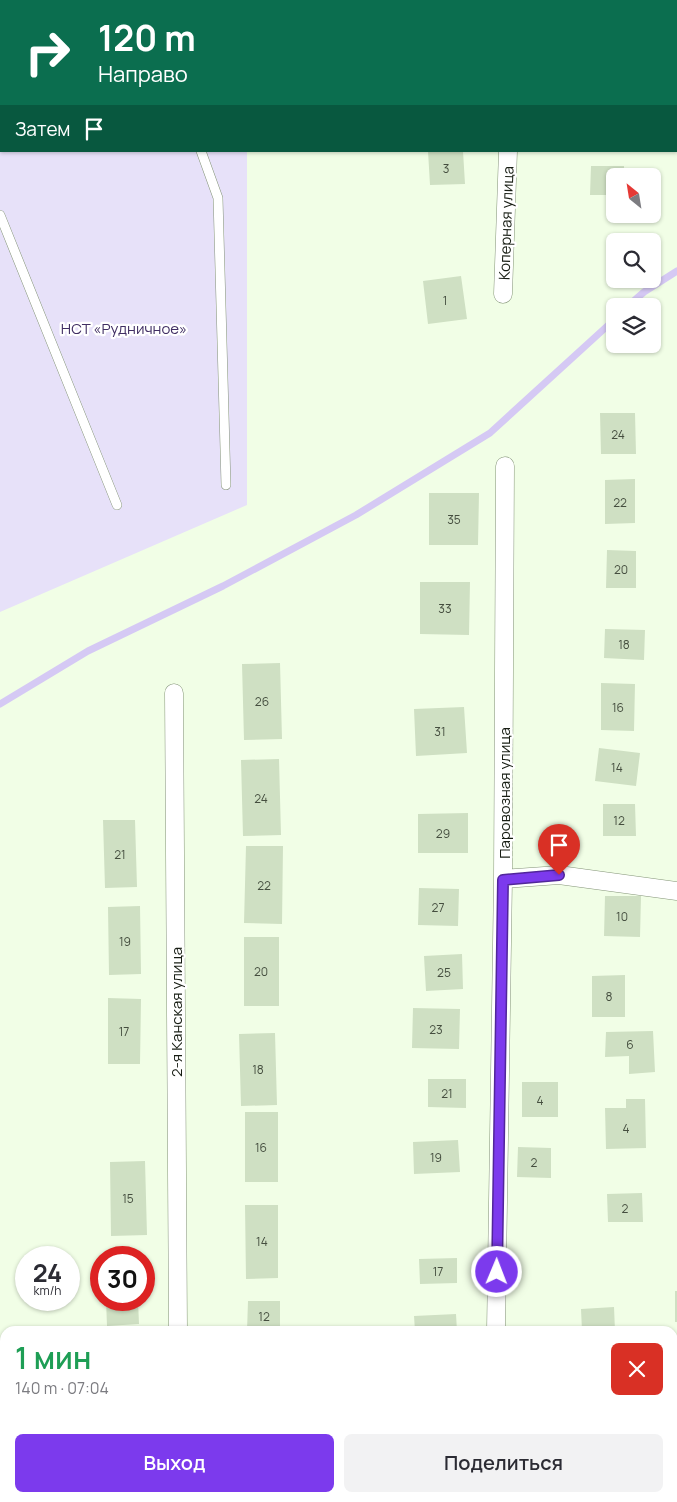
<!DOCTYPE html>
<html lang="ru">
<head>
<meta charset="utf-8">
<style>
	body { margin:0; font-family:Manrope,sans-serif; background:#f2f2f3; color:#2b2b33; height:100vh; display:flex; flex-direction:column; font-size:19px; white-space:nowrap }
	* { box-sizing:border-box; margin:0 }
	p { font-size:16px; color:#7c7c81 }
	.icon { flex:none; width:28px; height:28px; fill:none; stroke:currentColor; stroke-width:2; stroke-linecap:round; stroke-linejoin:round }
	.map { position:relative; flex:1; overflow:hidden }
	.side { position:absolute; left:0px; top:1326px; width:678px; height:176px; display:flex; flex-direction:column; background:#fff; border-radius:15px 15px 0 0; box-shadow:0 1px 4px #0004 }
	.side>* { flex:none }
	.guide { position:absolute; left:0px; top:0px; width:678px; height:152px; box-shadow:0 1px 4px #0004; background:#0b6e4f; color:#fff; overflow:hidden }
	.needle { width:32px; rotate:330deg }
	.buttons { position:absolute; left:606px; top:168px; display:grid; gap:10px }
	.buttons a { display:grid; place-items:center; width:55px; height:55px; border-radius:8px; background:#fff; box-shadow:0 1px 4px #0004; font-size:25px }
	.speed { position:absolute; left:15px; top:1246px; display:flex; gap:10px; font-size:25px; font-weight:700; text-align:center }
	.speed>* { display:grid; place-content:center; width:65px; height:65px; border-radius:50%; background:#fff; box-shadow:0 1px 4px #0004; line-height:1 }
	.speed small { font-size:12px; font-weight:400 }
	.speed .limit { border:8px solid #d22; background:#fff; color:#111 }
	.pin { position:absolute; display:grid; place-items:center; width:42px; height:42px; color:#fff; margin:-51px -21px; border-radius:50% 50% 50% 0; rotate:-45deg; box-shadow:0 0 5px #0007 }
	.pin .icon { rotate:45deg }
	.me { position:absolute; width:55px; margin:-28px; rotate:1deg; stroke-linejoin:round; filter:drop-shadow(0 0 4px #0008) }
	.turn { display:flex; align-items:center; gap:18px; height:105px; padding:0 15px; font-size:22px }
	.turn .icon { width:65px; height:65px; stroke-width:2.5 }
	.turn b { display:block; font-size:35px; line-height:42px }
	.then { display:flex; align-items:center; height:48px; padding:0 15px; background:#0003; gap:10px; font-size:19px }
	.round { display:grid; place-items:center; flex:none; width:52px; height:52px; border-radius:8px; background:#f2f2f3 }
	.headline { display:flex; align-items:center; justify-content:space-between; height:85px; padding:0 15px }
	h1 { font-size:30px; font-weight:600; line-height:38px; color:#1e9e55 }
	.action { display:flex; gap:10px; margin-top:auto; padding:10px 15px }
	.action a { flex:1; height:58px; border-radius:8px; background:#7c3aed; color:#fff; font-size:20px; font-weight:600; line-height:58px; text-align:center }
	.action a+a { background:#f2f2f3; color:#2b2b33 }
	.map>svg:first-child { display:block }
	.green { fill:#e7e1f9 }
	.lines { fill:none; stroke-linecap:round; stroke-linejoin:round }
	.stream { stroke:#d5c9f4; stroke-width:7 }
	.building { fill:#cfe0c3 }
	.service-casing { stroke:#849478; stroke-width:10 }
	.minor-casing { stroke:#849478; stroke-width:19 }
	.service { stroke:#fff; stroke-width:9 }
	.minor { stroke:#fff; stroke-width:18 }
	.route-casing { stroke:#51269a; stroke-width:12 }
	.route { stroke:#7c3aed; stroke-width:9 }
	.labels { text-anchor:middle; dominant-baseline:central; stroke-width:4.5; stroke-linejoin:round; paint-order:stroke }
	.number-label { font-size:12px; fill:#454e3f }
	.street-label { font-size:15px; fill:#171d13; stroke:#fff }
	.park-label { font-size:15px; fill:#402e63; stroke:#fff }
</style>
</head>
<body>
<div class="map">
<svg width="677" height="1502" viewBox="0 0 677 1502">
	<rect width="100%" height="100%" fill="#f1fee6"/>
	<path class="green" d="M0,0H247L1,1V151H247V505L0,612Z"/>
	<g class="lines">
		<path class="stream" d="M628,306L644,292L677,271
			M0,704L88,651L223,586L356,515L490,433L615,319"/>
	</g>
	<path class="building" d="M428,151H463L465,184L430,185Z
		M591,166H624V176H615V195H590Z
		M461,276L467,319L428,324L423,281Z
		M600,413H635L636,454H601Z
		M635,479V523L605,524V480Z
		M429,493H479L478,545H429Z
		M607,550L636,551V588H606Z
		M420,582H470L469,635L420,634Z
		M605,629L645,630L644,660L604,658Z
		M280,663L282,739L244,740L242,664Z
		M601,683L635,684L634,731L601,730Z
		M464,707L467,753L416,756L414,709Z
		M599,748L640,753L636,786L595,781Z
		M279,759L281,835L243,836L241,760Z
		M603,804H635L636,836H603Z
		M468,813V853H418V814Z
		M103,820H135L137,887L105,888Z
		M246,846H283L282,924L244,923Z
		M419,888L459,889L458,926L418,925Z
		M605,896H641L640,937L604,936Z
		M140,906L141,974L109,975L108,907Z
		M244,937H279V1006H244Z
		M462,954L463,989L426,991L424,956Z
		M625,975V1017H592V976Z
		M108,998L141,999L140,1064H108Z
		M413,1008L460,1009L459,1049L412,1048Z
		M653,1031L655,1072L629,1074V1056L605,1057L606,1032Z
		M275,1033L277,1105L241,1106L239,1034Z
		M428,1079H466V1108L428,1107Z
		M522,1082H558V1117H522Z
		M626,1099H645L646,1148L606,1149L605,1108H626Z
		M245,1112H278V1182H245Z
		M458,1140L460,1172L414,1174L413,1142Z
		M518,1147L551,1148V1178L517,1177Z
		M145,1161L147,1235L111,1236L110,1162Z
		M642,1193L643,1222H608L607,1194Z
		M245,1205H278V1278L246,1279Z
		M135,1255V1258H116V1256Z
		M457,1258V1283L420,1284L419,1259Z
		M675,1291H677V1322H675Z
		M106,1300H138L139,1324L107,1326Z
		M248,1301H280V1331H247Z
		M614,1307L615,1331H582L581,1309Z
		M456,1314L457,1331H415L414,1316Z
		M672,1406H677V1451L672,1450Z
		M672,1476H677V1502H671Z
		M112,1498H143V1502H111Z
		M248,1498H281V1502H248Z"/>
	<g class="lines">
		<defs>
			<path id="service" d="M147,0V1
				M201,151L218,198L226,485
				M0,215L117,505"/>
			<path id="minor" d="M513,1V0
				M503,294L508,151
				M174,693L178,1331
				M503,879L559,875L677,891
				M496,1331L503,879L505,466
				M179,1498V1502
				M493,1502V1498"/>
		</defs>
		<use href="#service" class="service-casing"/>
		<use href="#minor" class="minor-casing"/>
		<use href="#service" class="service"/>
		<use href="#minor" class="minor"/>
	</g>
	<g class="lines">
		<defs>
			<path id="route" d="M497,1272L503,880L559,875"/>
		</defs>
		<use href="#route" class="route-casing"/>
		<use href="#route" class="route"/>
	</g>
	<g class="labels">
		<g class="number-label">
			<text x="446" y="168">3</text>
			<text x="445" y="300">1</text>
			<text x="618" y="434">24</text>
			<text x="620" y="502">22</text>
			<text x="454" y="519">35</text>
			<text x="621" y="569">20</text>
			<text x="445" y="608">33</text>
			<text x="624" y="644">18</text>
			<text x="262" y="701">26</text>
			<text x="618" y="707">16</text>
			<text x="440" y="731">31</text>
			<text x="617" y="767">14</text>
			<text x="261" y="798">24</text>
			<text x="619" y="820">12</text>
			<text x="443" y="833">29</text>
			<text x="120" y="854">21</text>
			<text x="264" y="885">22</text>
			<text x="438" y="907">27</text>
			<text x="622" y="916">10</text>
			<text x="125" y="941">19</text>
			<text x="261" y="971">20</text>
			<text x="444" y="972">25</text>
			<text x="609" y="996">8</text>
			<text x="436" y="1029">23</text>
			<text x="124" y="1031">17</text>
			<text x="630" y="1044">6</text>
			<text x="258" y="1069">18</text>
			<text x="447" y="1093">21</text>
			<text x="540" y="1100">4</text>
			<text x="626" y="1128">4</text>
			<text x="261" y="1147">16</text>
			<text x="436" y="1157">19</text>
			<text x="534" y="1162">2</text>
			<text x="128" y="1198">15</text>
			<text x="625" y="1208">2</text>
			<text x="262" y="1241">14</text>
			<text x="438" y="1271">17</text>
			<text x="264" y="1316">12</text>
		</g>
		<g class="street-label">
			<text transform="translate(506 223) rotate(-88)">Коперная улица</text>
			<text transform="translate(504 793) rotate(-90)">Паровозная улица</text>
			<text transform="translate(176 1012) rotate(-90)">2-я Канская улица</text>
		</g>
		<g class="park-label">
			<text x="124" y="328">НСТ «Рудничное»</text>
		</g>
	</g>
</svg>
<div class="buttons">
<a><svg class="needle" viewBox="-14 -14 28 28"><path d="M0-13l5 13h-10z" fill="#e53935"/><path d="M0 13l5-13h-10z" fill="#7c7c81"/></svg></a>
<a><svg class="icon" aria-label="search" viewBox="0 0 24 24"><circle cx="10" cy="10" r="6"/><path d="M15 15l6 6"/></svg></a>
<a><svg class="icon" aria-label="layers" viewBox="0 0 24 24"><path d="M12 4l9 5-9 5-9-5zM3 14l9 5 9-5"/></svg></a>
</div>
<div class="speed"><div>24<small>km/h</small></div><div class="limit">30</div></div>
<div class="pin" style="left:559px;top:875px;background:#d93025"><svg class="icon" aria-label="arrive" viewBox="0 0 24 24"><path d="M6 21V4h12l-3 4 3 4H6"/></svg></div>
<svg class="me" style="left:497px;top:1272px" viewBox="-20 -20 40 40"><circle r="17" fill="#7c3aed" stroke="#fff" stroke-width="3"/><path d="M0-11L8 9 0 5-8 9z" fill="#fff"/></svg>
<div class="guide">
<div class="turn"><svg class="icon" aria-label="right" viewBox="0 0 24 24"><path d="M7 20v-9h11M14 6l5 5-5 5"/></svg><div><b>120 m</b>Направо</div></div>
<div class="then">Затем<svg class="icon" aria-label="arrive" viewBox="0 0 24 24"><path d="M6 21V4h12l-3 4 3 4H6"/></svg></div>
</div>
<section class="side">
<div class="headline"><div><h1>1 мин</h1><p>140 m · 07:04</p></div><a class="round" style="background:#d93025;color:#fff"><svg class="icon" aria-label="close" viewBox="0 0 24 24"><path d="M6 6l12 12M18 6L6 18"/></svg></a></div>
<div class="action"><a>Выход</a><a>Поделиться</a></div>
</section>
</div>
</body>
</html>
